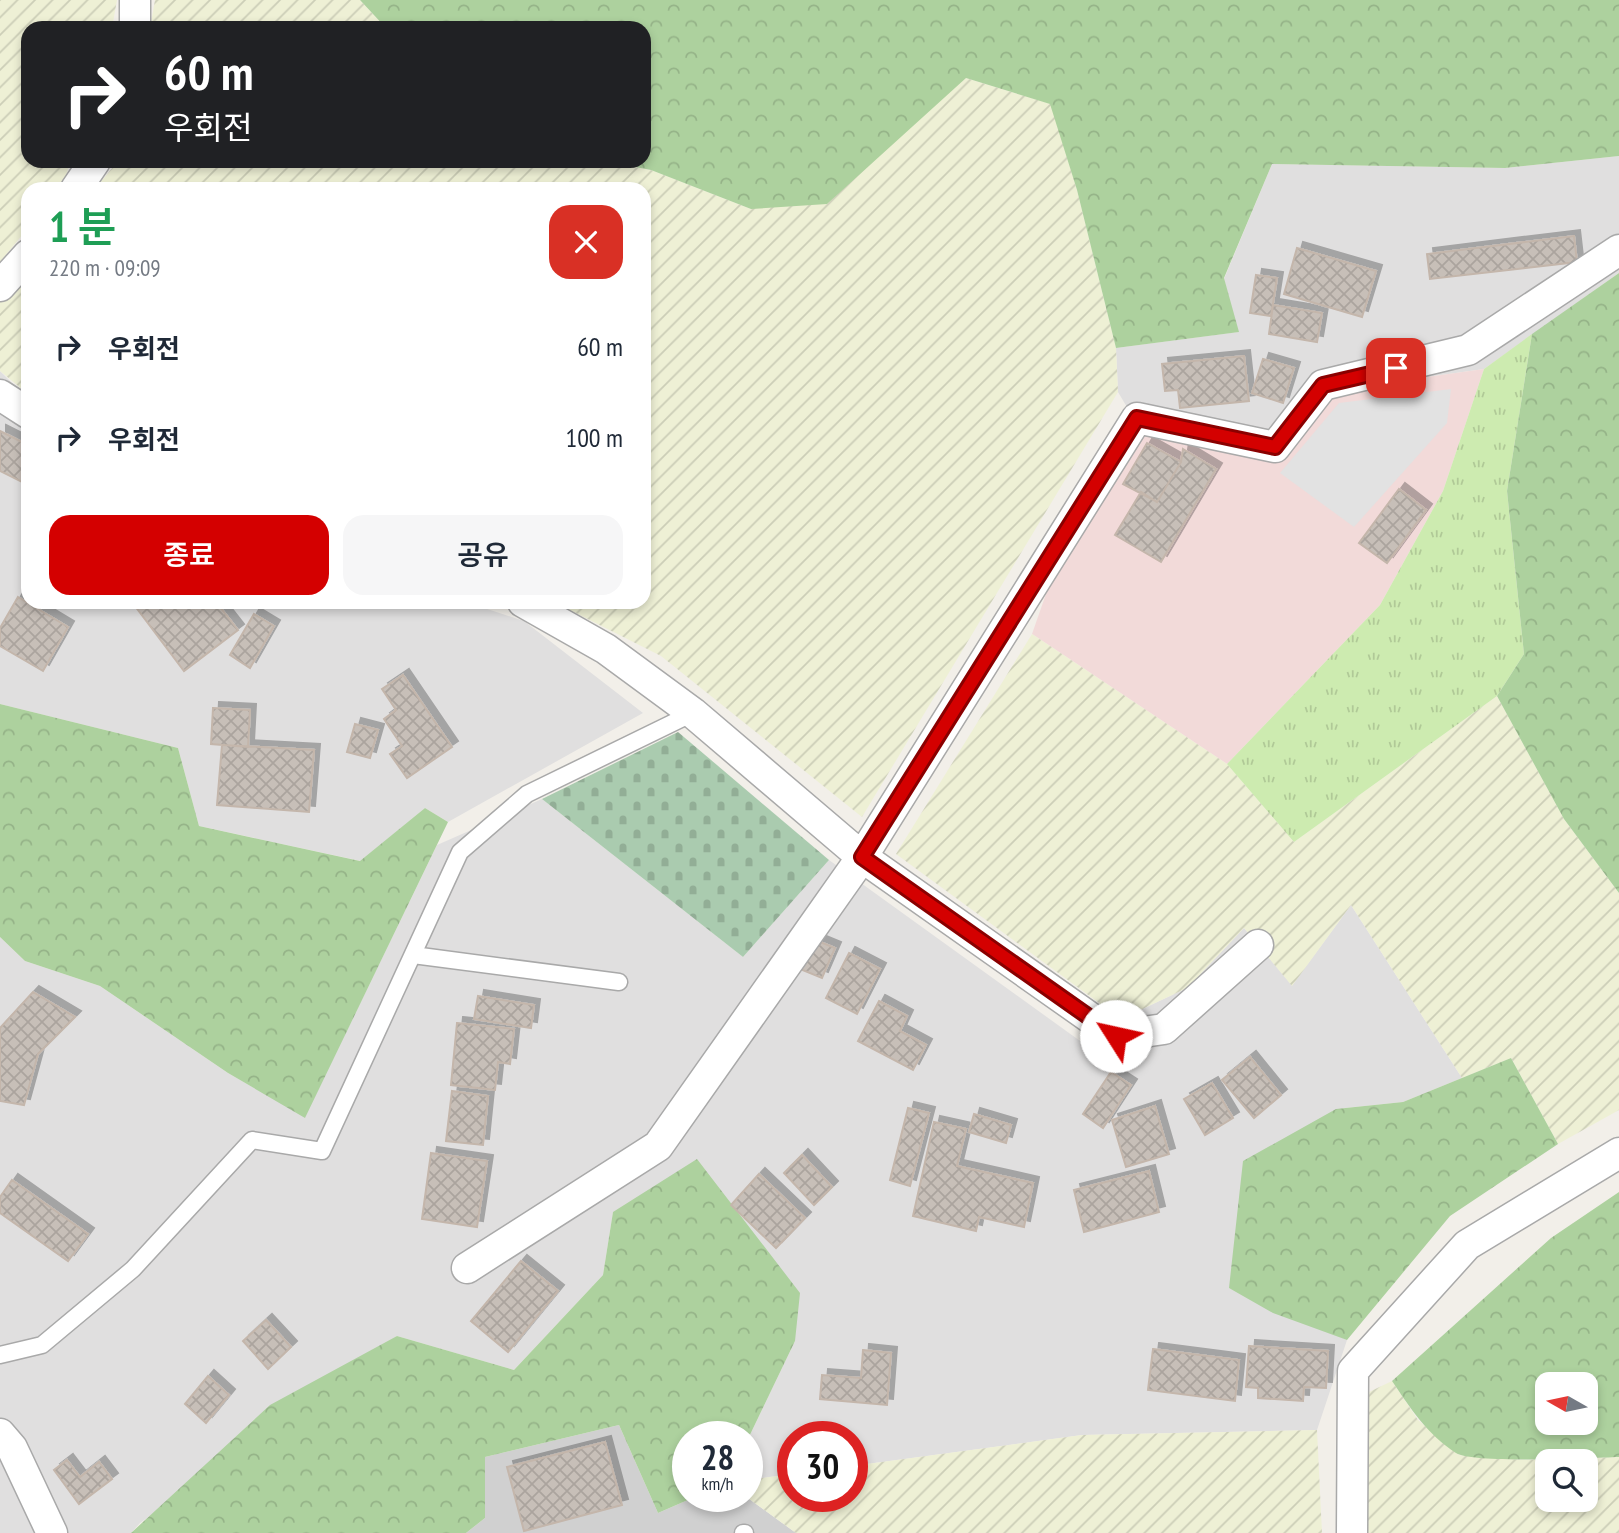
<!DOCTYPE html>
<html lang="ko">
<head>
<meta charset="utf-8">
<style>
	body { margin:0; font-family:"PT Sans Narrow","Noto Sans KR",sans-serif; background:#f6f6f7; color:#1f2937; height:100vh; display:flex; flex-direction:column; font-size:26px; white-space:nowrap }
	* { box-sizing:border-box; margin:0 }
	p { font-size:23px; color:#747a83 }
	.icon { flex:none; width:38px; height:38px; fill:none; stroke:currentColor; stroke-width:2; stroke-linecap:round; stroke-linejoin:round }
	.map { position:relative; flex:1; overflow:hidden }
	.drawer { position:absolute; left:21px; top:182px; width:630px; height:427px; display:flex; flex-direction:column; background:#fff; border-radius:21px; box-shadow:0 4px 10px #0003 }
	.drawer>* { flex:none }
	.hud { position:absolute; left:21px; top:21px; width:630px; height:147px; border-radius:21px; box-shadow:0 4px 10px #0003; background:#202124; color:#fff; overflow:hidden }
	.needle { width:46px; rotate:279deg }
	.fabs { position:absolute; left:1535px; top:1372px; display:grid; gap:14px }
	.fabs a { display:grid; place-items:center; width:63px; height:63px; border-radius:14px; background:#fff; box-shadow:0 4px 10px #0003; font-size:35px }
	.speed { position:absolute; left:672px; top:1421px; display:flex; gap:14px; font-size:35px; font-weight:700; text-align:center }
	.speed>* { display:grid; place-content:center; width:91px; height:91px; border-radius:50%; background:#fff; box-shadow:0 4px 10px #0003; line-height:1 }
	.speed small { font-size:18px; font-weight:400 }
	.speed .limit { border:10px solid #d22; background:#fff; color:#111 }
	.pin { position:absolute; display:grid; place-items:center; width:60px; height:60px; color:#fff; margin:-30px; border-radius:14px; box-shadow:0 4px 10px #0006 }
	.me { position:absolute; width:77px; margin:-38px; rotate:305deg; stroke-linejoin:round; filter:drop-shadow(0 0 5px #0008) }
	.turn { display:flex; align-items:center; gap:24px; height:147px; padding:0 28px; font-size:32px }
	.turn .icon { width:91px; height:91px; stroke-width:2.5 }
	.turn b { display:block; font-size:49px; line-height:60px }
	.round { display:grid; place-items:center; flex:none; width:74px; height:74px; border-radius:21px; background:#f6f6f7 }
	.headline { display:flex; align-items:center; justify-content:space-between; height:119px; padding:0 28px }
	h1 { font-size:42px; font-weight:600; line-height:52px; color:#1e9e55 }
	.action { display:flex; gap:14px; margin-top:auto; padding:14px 28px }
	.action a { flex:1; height:80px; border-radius:21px; background:#d40000; color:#fff; font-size:28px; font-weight:600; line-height:80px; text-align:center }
	.action a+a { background:#f6f6f7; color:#1f2937 }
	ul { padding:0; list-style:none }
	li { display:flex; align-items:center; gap:21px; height:91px; padding:0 28px }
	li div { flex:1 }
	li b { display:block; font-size:26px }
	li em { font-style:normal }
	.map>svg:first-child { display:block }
	.residential { fill:#e0dfdf }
	.commercial { fill:#f2dad9 }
	.religious { fill:#d0d0d0 }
	.farmland { fill:url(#farmland-furrows); fill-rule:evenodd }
	.grass { fill:url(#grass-tufts) }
	.forest { fill:url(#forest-crowns); fill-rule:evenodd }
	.cemetery { fill:url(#cemetery-stones) }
	.parking { fill:#e2e2e2 }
	.building { fill:url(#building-cross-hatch); stroke:#c4b6ab; stroke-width:2; filter:url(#shadow) }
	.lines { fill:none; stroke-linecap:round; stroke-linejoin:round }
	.lane-casing { stroke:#a9a9a9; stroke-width:19 }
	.street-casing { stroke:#a9a9a9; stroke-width:33 }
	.lane { stroke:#fff; stroke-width:16 }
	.street { stroke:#fff; stroke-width:30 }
	.route-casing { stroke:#8a0000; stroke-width:18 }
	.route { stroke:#d40000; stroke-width:12 }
</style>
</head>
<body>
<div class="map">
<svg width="1619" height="1533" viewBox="0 0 1619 1533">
	<defs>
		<pattern id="farmland-furrows" width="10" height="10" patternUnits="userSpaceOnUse" patternTransform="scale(1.75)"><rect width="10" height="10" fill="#eef0d5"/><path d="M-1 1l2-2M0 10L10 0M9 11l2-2" fill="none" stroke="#ccceb7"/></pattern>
		<pattern id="grass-tufts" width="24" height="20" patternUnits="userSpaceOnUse" patternTransform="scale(1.75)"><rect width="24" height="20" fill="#cdebb0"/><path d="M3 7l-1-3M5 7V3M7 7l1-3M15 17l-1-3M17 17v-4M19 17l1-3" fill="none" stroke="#b0c997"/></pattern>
		<pattern id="forest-crowns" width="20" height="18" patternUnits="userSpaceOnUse" patternTransform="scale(1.75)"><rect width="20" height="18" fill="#add19e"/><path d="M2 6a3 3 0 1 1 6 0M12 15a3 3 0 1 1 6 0" fill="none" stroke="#95b388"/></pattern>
		<pattern id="cemetery-stones" width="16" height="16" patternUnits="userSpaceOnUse" patternTransform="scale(1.75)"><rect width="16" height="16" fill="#aacbaf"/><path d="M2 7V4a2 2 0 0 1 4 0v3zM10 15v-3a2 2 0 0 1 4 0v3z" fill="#92ae96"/></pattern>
		<pattern id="building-cross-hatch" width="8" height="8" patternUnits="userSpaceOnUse" patternTransform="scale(1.75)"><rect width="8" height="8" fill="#c7bfb8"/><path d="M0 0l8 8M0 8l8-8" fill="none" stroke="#aba49e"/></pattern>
		<filter id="shadow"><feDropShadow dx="6" dy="-6" stdDeviation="0" flood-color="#0004"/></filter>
	</defs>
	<rect width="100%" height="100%" fill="#f2efe9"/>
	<path class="residential" d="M1619 156V273L1484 369 1334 390 1287 454 1140 429 1118 392 1116 348 1238 332 1224 279 1272 164 1505 168Z
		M0 371 28 399V602H466L524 621 643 713 448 822 425 808 361 861 199 826 178 748 0 704Z
		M542 799 743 957 829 860 1094 1051 1121 1019 1187 988 1244 928 1292 985 1351 905 1462 1078 1403 1102 1336 1109 1229 1288 1347 1340 1317 1430 1082 1435 852 1466V1437H793V1474L747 1480V1441L795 1341 613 1212 603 1275 514 1370 397 1336 140 1523 131 1533H0V937L25 961 100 986 228 1073 305 1117 437 845Z"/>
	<path class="commercial" d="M1484 369 1443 491 1380 605 1227 764 1032 634 1054 571 1140 429 1287 454 1334 390Z"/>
	<path class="religious" d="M619 1425 658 1513 697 1496H745L796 1533H466L485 1518V1457Z"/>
	<path class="farmland" d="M0 0H117L112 28H28V161H70L66 176 56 189H28V228L0 262Z
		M155 0H360L386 28H150Z
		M966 78 1051 104 1077 190 1116 348 1118 392 862 817 661 656 554 602H644V189H95L118 161H604L651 170 751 209Z
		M28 260V394L0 371V290Z
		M1032 634 1227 764 1294 842 1497 696 1564 819 1619 893V1110L1558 1144 1511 1058 1462 1078 1351 905 1292 986 1244 928 1187 988 1121 1019 896 854Z
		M1392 1381 1418 1420 1459 1455 1521 1460 1619 1457V1533H1366L1369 1392ZM1547 1461H1586V1500H1547Z
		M1317 1430 1322 1533H796L745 1496 747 1480 793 1474V1496H852V1466L1082 1435Z"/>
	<path class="grass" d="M1532 334 1507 491 1524 654 1497 696 1294 842 1227 764 1380 605 1443 491 1484 369Z"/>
	<path class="forest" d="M360 0H1619V156L1505 168 1272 164 1224 278 1239 332 1116 348 1077 190 1050 104 966 78 827 204 751 209 651 170 604 161H644V28H386Z
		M1619 273V893L1564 819 1497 696 1524 654 1507 491 1532 334Z
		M0 704 178 748 199 826 360 861 425 808 448 822 305 1118 228 1073 100 986 25 961 0 937Z
		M1511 1058 1558 1144 1450 1216 1347 1340 1273 1313 1229 1288 1243 1161 1336 1109 1403 1102Z
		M697 1159 800 1293 795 1341 747 1441V1437H688V1496H697L658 1513 619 1425 485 1457V1518L466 1533H131L270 1405 397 1336 514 1370 603 1275 613 1212Z
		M1619 1192V1457C1592 1458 1474 1464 1456 1453 1428 1435 1410 1408 1392 1381L1551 1238ZM1586 1384V1423H1547V1384Z"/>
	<path class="cemetery" d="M678 732 829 860 743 957 542 799Z"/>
	<path class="parking" d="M1451 389 1447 423 1354 527 1280 473 1339 403Z"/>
	<path class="building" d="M1574 236 1577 262 1430 279 1427 254Z
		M1297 248 1376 271 1362 317 1284 294Z
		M1256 275 1277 278 1271 316 1250 313Z
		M1273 305 1322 313 1317 342 1269 334Z
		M1244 356 1249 401 1180 408 1178 390 1165 391 1162 364Z
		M1263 359 1294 368 1283 403 1252 393Z
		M0 431 28 445V485L0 471Z
		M1147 443 1181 462 1157 502 1123 484Z
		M1183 449 1216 469 1161 562 1115 535 1141 492 1157 502 1181 462Z
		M1399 489 1426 510 1387 563 1359 543Z
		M18 597 68 627 43 671 0 646V628Z
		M132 602H216L238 630 184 671Z
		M254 614 274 626 250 668 230 655Z
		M403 675 452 747 407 778 390 754 402 746 384 719 396 710 382 689Z
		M213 708 250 710 248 747 211 744Z
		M355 724 378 730 370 758 347 752Z
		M222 745 314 750 309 812 217 805Z
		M813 939 835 948 822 978 800 969Z
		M849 953 880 969 857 1014 826 998Z
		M33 992 75 1017 38 1054 24 1105 0 1101V1028Z
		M478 996 534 1005 531 1028 474 1019Z
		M879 1001 907 1016 900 1031 926 1045 913 1070 858 1041Z
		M457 1023 514 1029 510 1064 498 1062 495 1090 451 1085Z
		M1250 1057 1281 1095 1254 1118 1222 1080Z
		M1111 1072 1131 1085 1103 1128 1083 1114Z
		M1212 1083 1233 1118 1205 1135 1184 1099Z
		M452 1091 488 1096 483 1145 446 1141Z
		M1155 1106 1169 1154 1126 1167 1112 1120Z
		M908 1108 929 1113 910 1186 890 1180Z
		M974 1114 1011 1125 1006 1143 969 1132Z
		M934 1122 966 1129 957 1166 1033 1183 1024 1227 979 1217 976 1231 913 1216Z
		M431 1153 487 1161 477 1227 422 1219Z
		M802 1155 832 1187 814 1205 784 1173Z
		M1149 1171 1159 1212 1084 1232 1074 1190Z
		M759 1174 805 1218 776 1248 731 1205Z
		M12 1180 88 1234 68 1261 0 1213V1197Z
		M521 1261 558 1291 508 1352 471 1321Z
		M266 1320 291 1347 268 1369 243 1341Z
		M1249 1346 1328 1351 1326 1388 1304 1387 1303 1401 1258 1398V1388L1246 1387Z
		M1153 1349 1239 1360 1235 1401 1148 1390Z
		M863 1350 891 1353 887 1405 820 1399 822 1375 861 1378Z
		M208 1376 229 1395 206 1423 185 1404Z
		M605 1442 622 1505 524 1531 507 1467Z
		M67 1460 80 1477 99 1462 112 1479 79 1504 54 1470Z"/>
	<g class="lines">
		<g class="lane-casing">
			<path id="lane" d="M413 955 619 982
				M0 1355 42 1345 133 1269 252 1140 322 1151 460 852 527 794 693 713
				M743 1533H745"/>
		</g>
		<g class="street-casing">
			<path id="street" d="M135 0V28
				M76 189 95 161
				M0 286 28 255
				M0 395 28 413
				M523 602 606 649 693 713 862 857 1116 1036 1164 1029 1258 945
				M467 1268 658 1146 862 857 1137 418 1275 447 1323 385 1468 350 1619 250
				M0 1434 12 1448 52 1533
				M1352 1533 1353 1371 1467 1245 1619 1153"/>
		</g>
		<use href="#lane" class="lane"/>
		<use href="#street" class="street"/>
	</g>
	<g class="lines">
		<g class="route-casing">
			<path id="route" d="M1116 1036 862 857 1137 418 1275 447 1323 385 1396 368"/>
		</g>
		<use href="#route" class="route"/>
	</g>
</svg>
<div class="fabs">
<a><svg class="needle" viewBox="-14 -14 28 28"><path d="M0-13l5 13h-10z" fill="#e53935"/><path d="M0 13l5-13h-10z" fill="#747a83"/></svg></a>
<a><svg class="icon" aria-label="search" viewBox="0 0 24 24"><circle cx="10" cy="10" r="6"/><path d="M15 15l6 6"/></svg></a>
</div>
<div class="speed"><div>28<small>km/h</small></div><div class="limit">30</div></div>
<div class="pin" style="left:1396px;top:368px;background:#d93025"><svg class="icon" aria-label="arrive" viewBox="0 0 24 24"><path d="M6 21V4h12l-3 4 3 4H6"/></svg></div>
<svg class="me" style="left:1116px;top:1036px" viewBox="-20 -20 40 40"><circle r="19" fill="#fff"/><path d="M0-13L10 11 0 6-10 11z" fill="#d40000"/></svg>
<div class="hud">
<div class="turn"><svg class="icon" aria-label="right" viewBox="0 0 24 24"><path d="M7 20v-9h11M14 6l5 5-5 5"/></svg><div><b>60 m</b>우회전</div></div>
</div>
<section class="drawer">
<div class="headline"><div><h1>1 분</h1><p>220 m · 09:09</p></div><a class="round" style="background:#d93025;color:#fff"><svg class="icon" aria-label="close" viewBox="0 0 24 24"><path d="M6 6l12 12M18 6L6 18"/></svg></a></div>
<ul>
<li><svg class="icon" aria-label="right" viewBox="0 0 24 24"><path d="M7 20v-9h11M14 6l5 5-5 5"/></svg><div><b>우회전</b></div><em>60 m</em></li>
<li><svg class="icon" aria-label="right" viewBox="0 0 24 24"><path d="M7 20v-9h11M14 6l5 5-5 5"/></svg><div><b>우회전</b></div><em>100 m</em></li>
</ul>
<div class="action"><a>종료</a><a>공유</a></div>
</section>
</div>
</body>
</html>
